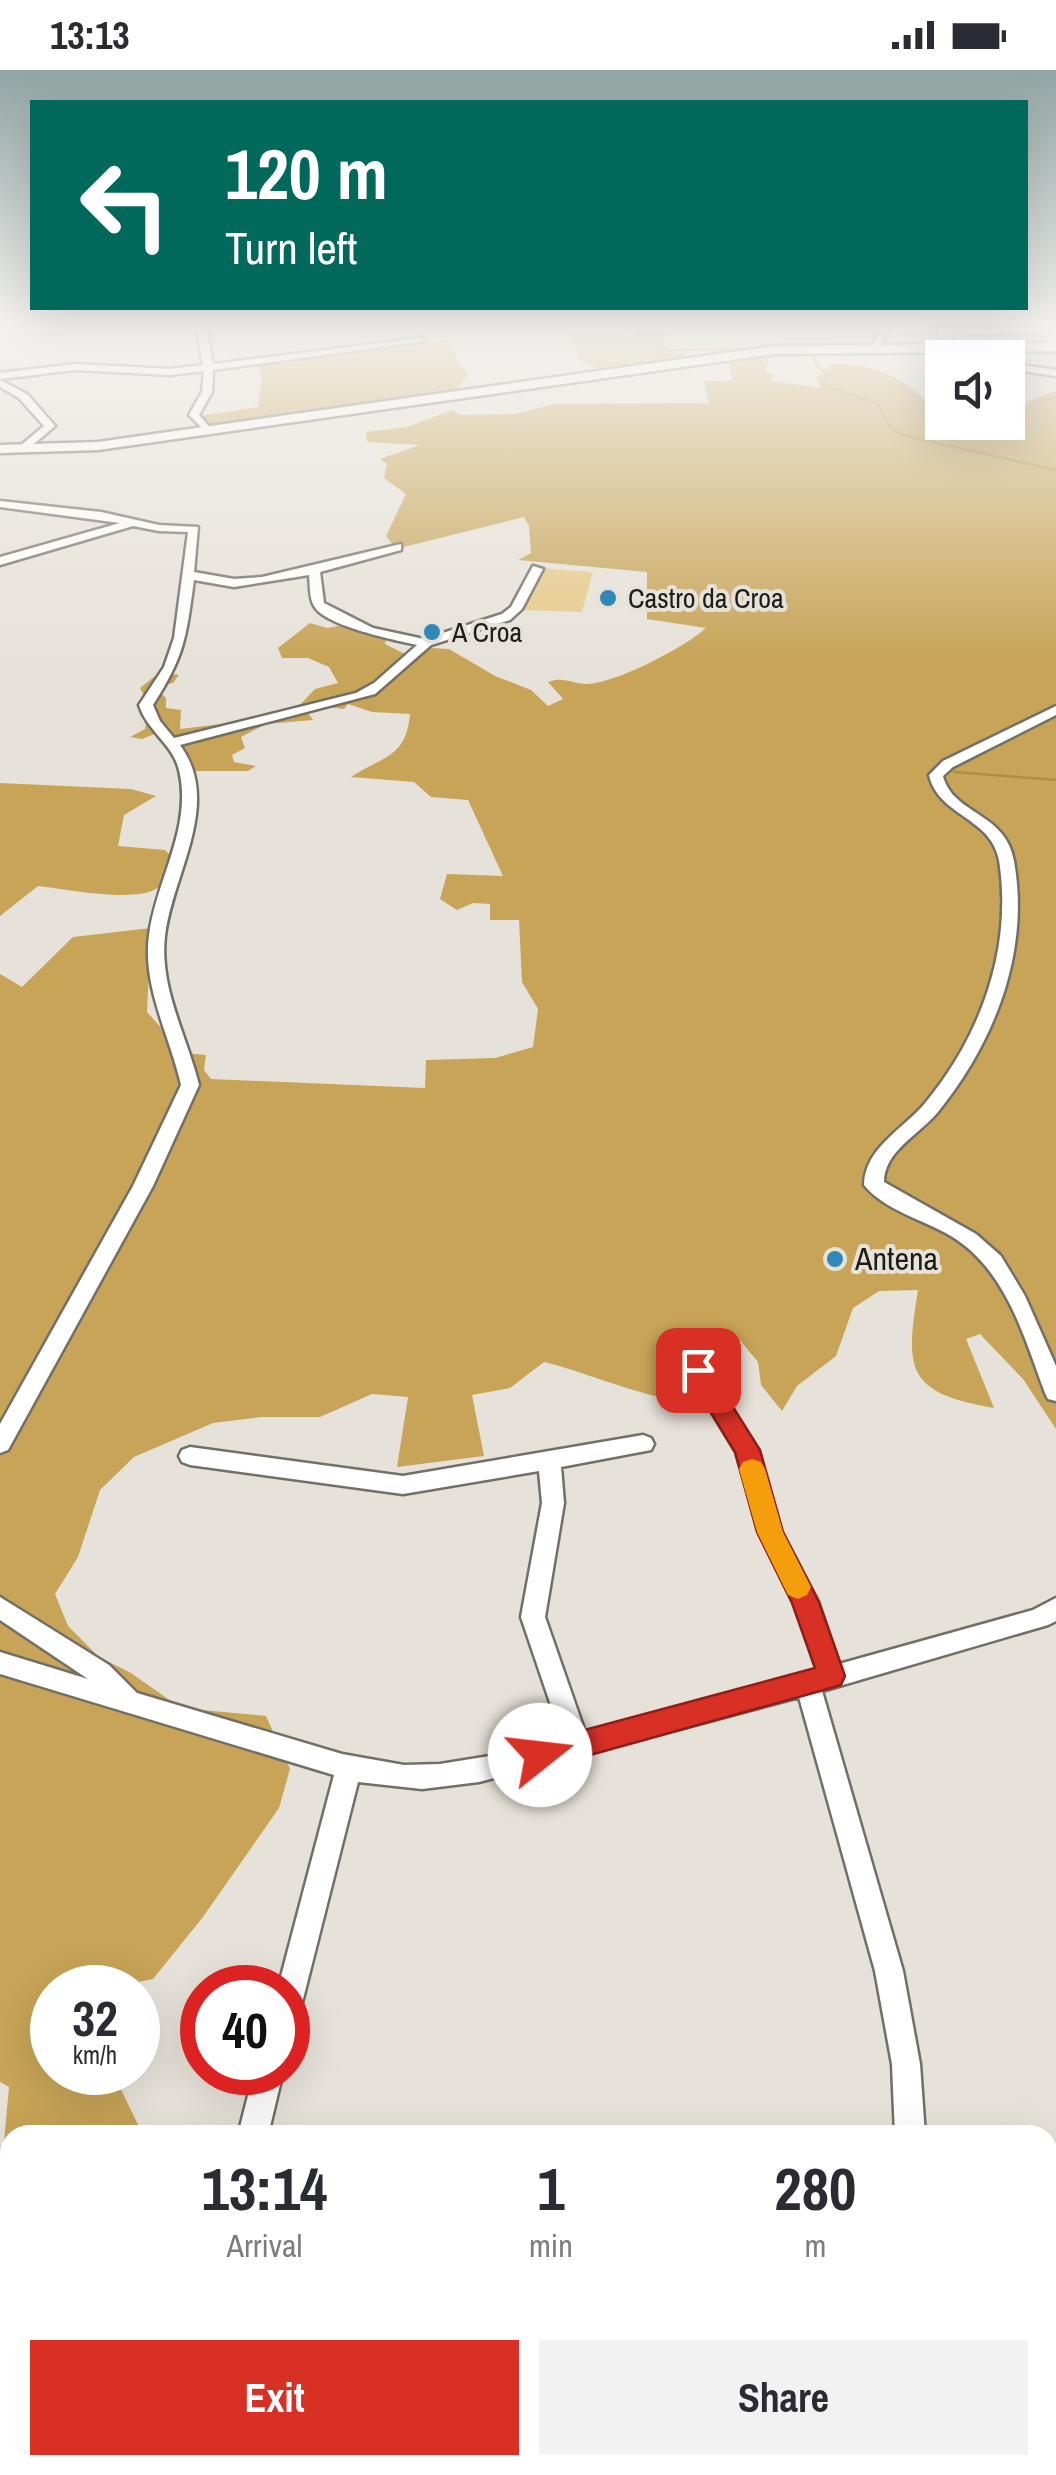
<!DOCTYPE html>
<html lang="en">
<head>
<meta charset="utf-8">
<style>
	body { margin:0; font-family:"Archivo Narrow",sans-serif; background:#f2f2f3; color:#2b2b33; height:100vh; display:flex; flex-direction:column; font-size:38px; white-space:nowrap }
	* { box-sizing:border-box; margin:0 }
	p { font-size:32px; color:#7c7c81 }
	.icon { flex:none; width:55px; height:55px; fill:none; stroke:currentColor; stroke-width:2; stroke-linecap:round; stroke-linejoin:round }
	.map { position:relative; flex:1; overflow:hidden }
	.sheet { position:absolute; left:0px; top:2055px; width:1058px; height:350px; display:flex; flex-direction:column; background:#fff; border-radius:30px 30px 0 0; box-shadow:0 10px 40px #0002 }
	.sheet>* { flex:none }
	.top-card { position:absolute; left:30px; top:30px; width:998px; height:210px; border-radius:0px; box-shadow:0 10px 40px #0002; background:#00695c; color:#fff; overflow:hidden }
	.controls { position:absolute; left:925px; top:270px; display:grid; gap:20px }
	.controls a { display:grid; place-items:center; width:100px; height:100px; border-radius:0px; background:#fff; box-shadow:0 10px 40px #0002; font-size:50px }
	.speed { position:absolute; left:30px; top:1895px; display:flex; gap:20px; font-size:50px; font-weight:700; text-align:center }
	.speed>* { display:grid; place-content:center; width:130px; height:130px; border-radius:50%; background:#fff; box-shadow:0 10px 40px #0002; line-height:1 }
	.speed small { font-size:25px; font-weight:400 }
	.speed .limit { border:15px solid #d22; background:#fff; color:#111 }
	.pin { position:absolute; display:grid; place-items:center; width:85px; height:85px; color:#fff; margin:-42px; border-radius:20px; box-shadow:0 5px 15px #0006 }
	.me { position:absolute; width:110px; margin:-55px; rotate:74deg; stroke-linejoin:round; filter:drop-shadow(0 0 8px #0008) }
	.turn { display:flex; align-items:center; gap:35px; height:210px; padding:0 30px; font-size:45px }
	.turn .icon { width:130px; height:130px; stroke-width:2.5 }
	.turn b { display:block; font-size:70px; line-height:85px }
	.eta { display:flex; justify-content:space-evenly; align-items:center; height:170px; text-align:center }
	.eta b { font-size:60px; font-weight:700; line-height:70px }
	.button { display:flex; gap:20px; margin-top:auto; padding:20px 30px }
	.button a { flex:1; height:115px; border-radius:0px; background:#d93025; color:#fff; font-size:40px; font-weight:700; line-height:115px; text-align:center }
	.button a+a { background:#f2f2f3; color:#2b2b33 }
	.status { display:flex; justify-content:space-between; align-items:center; height:70px; padding:0 50px; background:#fff; direction:ltr }
	.status svg { height:28px; fill:currentColor }
	.map>svg:first-child { display:block }
	.green { fill:#e7c988 }
	.forest { fill:#c7a457 }
	.lines { fill:none; stroke-linecap:round; stroke-linejoin:round }
	.stream { stroke:#b08e3f; stroke-width:2.5 }
	.minor-casing { stroke:#736f66; stroke-width:5 }
	.major-casing { stroke:#736f66; stroke-width:5 }
	.minor { fill:#fff; fill-rule:evenodd }
	.major { fill:#fff; fill-rule:evenodd }
	.route { fill:#d93025; stroke:#8d1f18; stroke-width:2.5 }
	.slow { fill:#f59e0b }
	.poi-dot { fill:#3088b6; stroke:#e7e2d9; stroke-width:4 }
	.labels { text-anchor:middle; stroke-width:8; stroke-linejoin:round; paint-order:stroke }
	.far-poi-label { font-size:28px; fill:#1e1c19; stroke:#e7e2d9; text-anchor:start }
	.poi-label { font-size:32px; fill:#1e1c19; stroke:#e7e2d9; text-anchor:start }
</style>
</head>
<body>
<div class="status"><b>13:13</b><svg viewBox="0 0 49 12"><path d="M0 12V9h3v3zM5 12V6h3v6zM10 12V3h3v9zM15 12V0h3v12zM26 1h20v11H26zM47 4h2v5h-2z"/></svg></div>
<div class="map">
<svg width="1056" height="2405" viewBox="0 0 1056 2405">
	<rect width="100%" height="100%" fill="#e7e2d9"/>
	<path class="green" d="M540 498 593 502 582 542 518 540Z"/>
	<path class="forest" d="M636 255H656L667 262 661 278 687 284 679 289 603 300 579 290 571 265 635 266Z
		M419 268 422 275 447 269 468 305 454 322 211 356 199 346 258 337 262 307 255 293Z
		M770 284 765 302 774 305 771 311 822 318 816 308 832 294C872 293 899 305 927 331L926 339 942 340V352H1008V348H1022L1026 332 1056 321V1359L1023 1309 980 1264 966 1269 994 1338C906 1323 905 1300 918 1220L879 1221 853 1238 836 1286 797 1316 782 1341 761 1315 758 1292 734 1263 711 1267 698 1287 703 1317C696 1321 689 1327 682 1329 665 1335 570 1297 544 1292L510 1318 472 1325 484 1386 397 1397 408 1327 372 1324 320 1347H261L213 1353 134 1387 100 1420 78 1487 55 1524 68 1556 99 1587 131 1603 181 1638 266 1646 290 1699 279 1738 203 1847 153 1909 115 1917 52 1918V2002L113 2003 143 2065H10V2152L0 2115 9 2017 0 2012V904L22 917 73 867 151 858 147 942 184 983 206 985 204 1000 211 1009 425 1018 426 990 495 988 533 977 538 939 522 912 519 850H490V834L473 833 457 840 440 829 447 804 503 806 468 730 431 727 414 712 351 707C382 686 406 689 410 644L372 642 348 634 344 639 329 637 308 643 313 650 266 654 241 667 245 678 232 685 234 692 256 696 248 701H186L157 663 142 669 130 667 145 659 146 652 140 643 145 627 140 618 160 602 179 605 173 613 164 615 161 623 166 628V638L181 640 180 659 246 651 296 639 315 619 338 613 329 597 308 588H282L278 578 310 553 327 558 350 554 387 566 385 574 409 586 432 578 449 579 495 606 531 620 548 636 563 629 548 612C564 606 572 614 587 614 617 613 685 577 706 558L647 549V502L518 490 531 483 529 456 524 447 396 479 386 466 406 424 384 408 387 394 380 389 420 375 367 372 366 362 407 357 452 340 460 345 516 344 554 334 709 333 704 311 732 310 728 288Z
		M0 713 131 719 156 726 124 745 118 776 165 780 174 789C170 799 167 811 159 817 138 834 66 819 38 816L0 846Z
		M10 2245V2395H168L172 2405H0V2256Z"/>
	<g class="lines">
		<path class="stream" d="M626 255 659 267 660 276 671 280 755 279
			M790 276 808 274
			M811 282 818 297 829 305 821 314 878 334 889 356 902 365 1056 400
			M954 702 1056 710"/>
		<g class="minor-casing">
			<path id="minor" d="M207 255H219L207 262 213 294 421 268 426 271 213 300 212 322 199 345 213 361 208 364 189 345 202 322 204 301 170 305 75 300 0 309V303L75 294 170 299 203 295 197 261Z
				M883 255H893L876 279H870Z
				M1044 258 1056 271V280L1041 264H947L965 288H955L936 261 941 258Z
				M1008 293 1056 300V306L1008 299Z
				M0 310 27 324 55 356 29 378 20 376 44 356 19 328 0 317Z
				M0 431 101 442 159 455 198 457 194 502 234 509 262 507 401 474V480L320 502 324 533 373 558 424 569 502 544 511 537 533 496 543 499 522 539 510 550 431 575 375 624 180 675C223 733 172 805 165 866 159 918 187 966 199 1015L153 1116 8 1380 0 1383V1354L133 1116 181 1015C170 966 142 917 149 865 156 810 193 757 179 700 173 674 147 661 139 635L164 597 174 568 188 462 159 461 133 456 0 495V487L120 453 0 437ZM309 505C310 514 309 528 314 536 325 556 395 570 417 575L374 613 356 623 174 668 160 651 153 635C185 585 186 568 194 510L234 517Z
				M1056 636V645L953 697 943 706C953 745 1006 742 1014 791 1030 882 995 971 938 1042 920 1064 884 1081 884 1112L976 1164 1001 1186 1025 1226 1056 1296V1331L1048 1329 1045 1323C1024 1267 1006 1199 951 1166 924 1150 884 1140 864 1115 865 1077 904 1059 926 1032 981 965 1013 878 999 790 991 747 938 746 929 705L943 691Z
				M697 1292 704 1294 758 1380 781 1461 818 1532 839 1594 1033 1540 1056 1528V1551L1048 1555 822 1621 903 1901 920 1994 925 2065H895L892 1994 875 1901 799 1627 479 1712 422 1719 358 1712 302 1933 298 1943 288 1947V1918H278L334 1705 0 1604V1582L88 1609 0 1550V1527L109 1595 137 1623 342 1684 404 1695 440 1694 502 1684 562 1668 521 1547 542 1433 539 1401 403 1424 190 1395 182 1392 179 1386 182 1380 190 1377 403 1406 643 1365 651 1368 654 1374 651 1380 561 1397 564 1433 545 1547 585 1662 817 1600 794 1533 759 1462 736 1382 686 1300 690 1294Z
				M254 2002H283L268 2065H238Z
				M928 2395H962L964 2405H930Z"/>
		</g>
		<g class="major-casing">
			<path id="major" d="M1056 273V281L774 284 98 380 0 383V375L98 372 774 276Z"/>
		</g>
		<use href="#minor" class="minor"/>
		<use href="#major" class="major"/>
	</g>
	<linearGradient id="sky" x2="0" y2="1"><stop stop-color="#91a5a4"/><stop offset="0.43" stop-color="#f4f2ee"/><stop offset="1" stop-color="#f4f2ee" stop-opacity="0"/></linearGradient>
	<rect width="1056" height="592" fill="url(#sky)"/>
	<path class="route" d="M698 1291 706 1294 760 1380 783 1462 819 1532 845 1606 841 1615 831 1618 540 1699 529 1695 525 1685 529 1676 540 1672 815 1598 792 1533 757 1462 735 1382 685 1300 689 1294Z"/>
	<path class="slow" d="M752 1389 761 1392 765 1399 783 1462 811 1517 807 1525 798 1529 788 1525 757 1462 739 1399 743 1392Z"/>
	<g class="poi-dot">
		<circle cx="608" cy="528" r="10"/>
		<circle cx="432" cy="562" r="10"/>
		<circle cx="835" cy="1189" r="10"/>
	</g>
	<g class="labels">
		<g class="far-poi-label">
			<text x="628" y="538">Castro da Croa</text>
			<text x="452" y="572">A Croa</text>
		</g>
		<g class="poi-label">
			<text x="855" y="1200">Antena</text>
		</g>
	</g>
</svg>
<div class="controls">
<a><svg class="icon" aria-label="sound" viewBox="0 0 24 24"><path d="M4 9h4l5-4v14l-5-4H4zM17 9q2 3 0 6"/></svg></a>
</div>
<div class="speed"><div>32<small>km/h</small></div><div class="limit">40</div></div>
<div class="pin" style="left:698px;top:1300px;background:#d93025"><svg class="icon" aria-label="arrive" viewBox="0 0 24 24"><path d="M6 21V4h12l-3 4 3 4H6"/></svg></div>
<svg class="me" style="left:540px;top:1685px" viewBox="-20 -20 40 40"><circle r="19" fill="#fff"/><path d="M0-13L10 11 0 6-10 11z" fill="#d93025"/></svg>
<div class="top-card">
<div class="turn"><svg class="icon" aria-label="left" viewBox="0 0 24 24"><path d="M17 20v-9H6M10 6l-5 5 5 5"/></svg><div><b>120 m</b>Turn left</div></div>
</div>
<section class="sheet">
<div class="eta">
<div><b>13:14</b><p>Arrival</p></div>
<div><b>1</b><p>min</p></div>
<div><b>280</b><p>m</p></div>
</div>
<div class="button"><a>Exit</a><a>Share</a></div>
</section>
</div>
</body>
</html>
